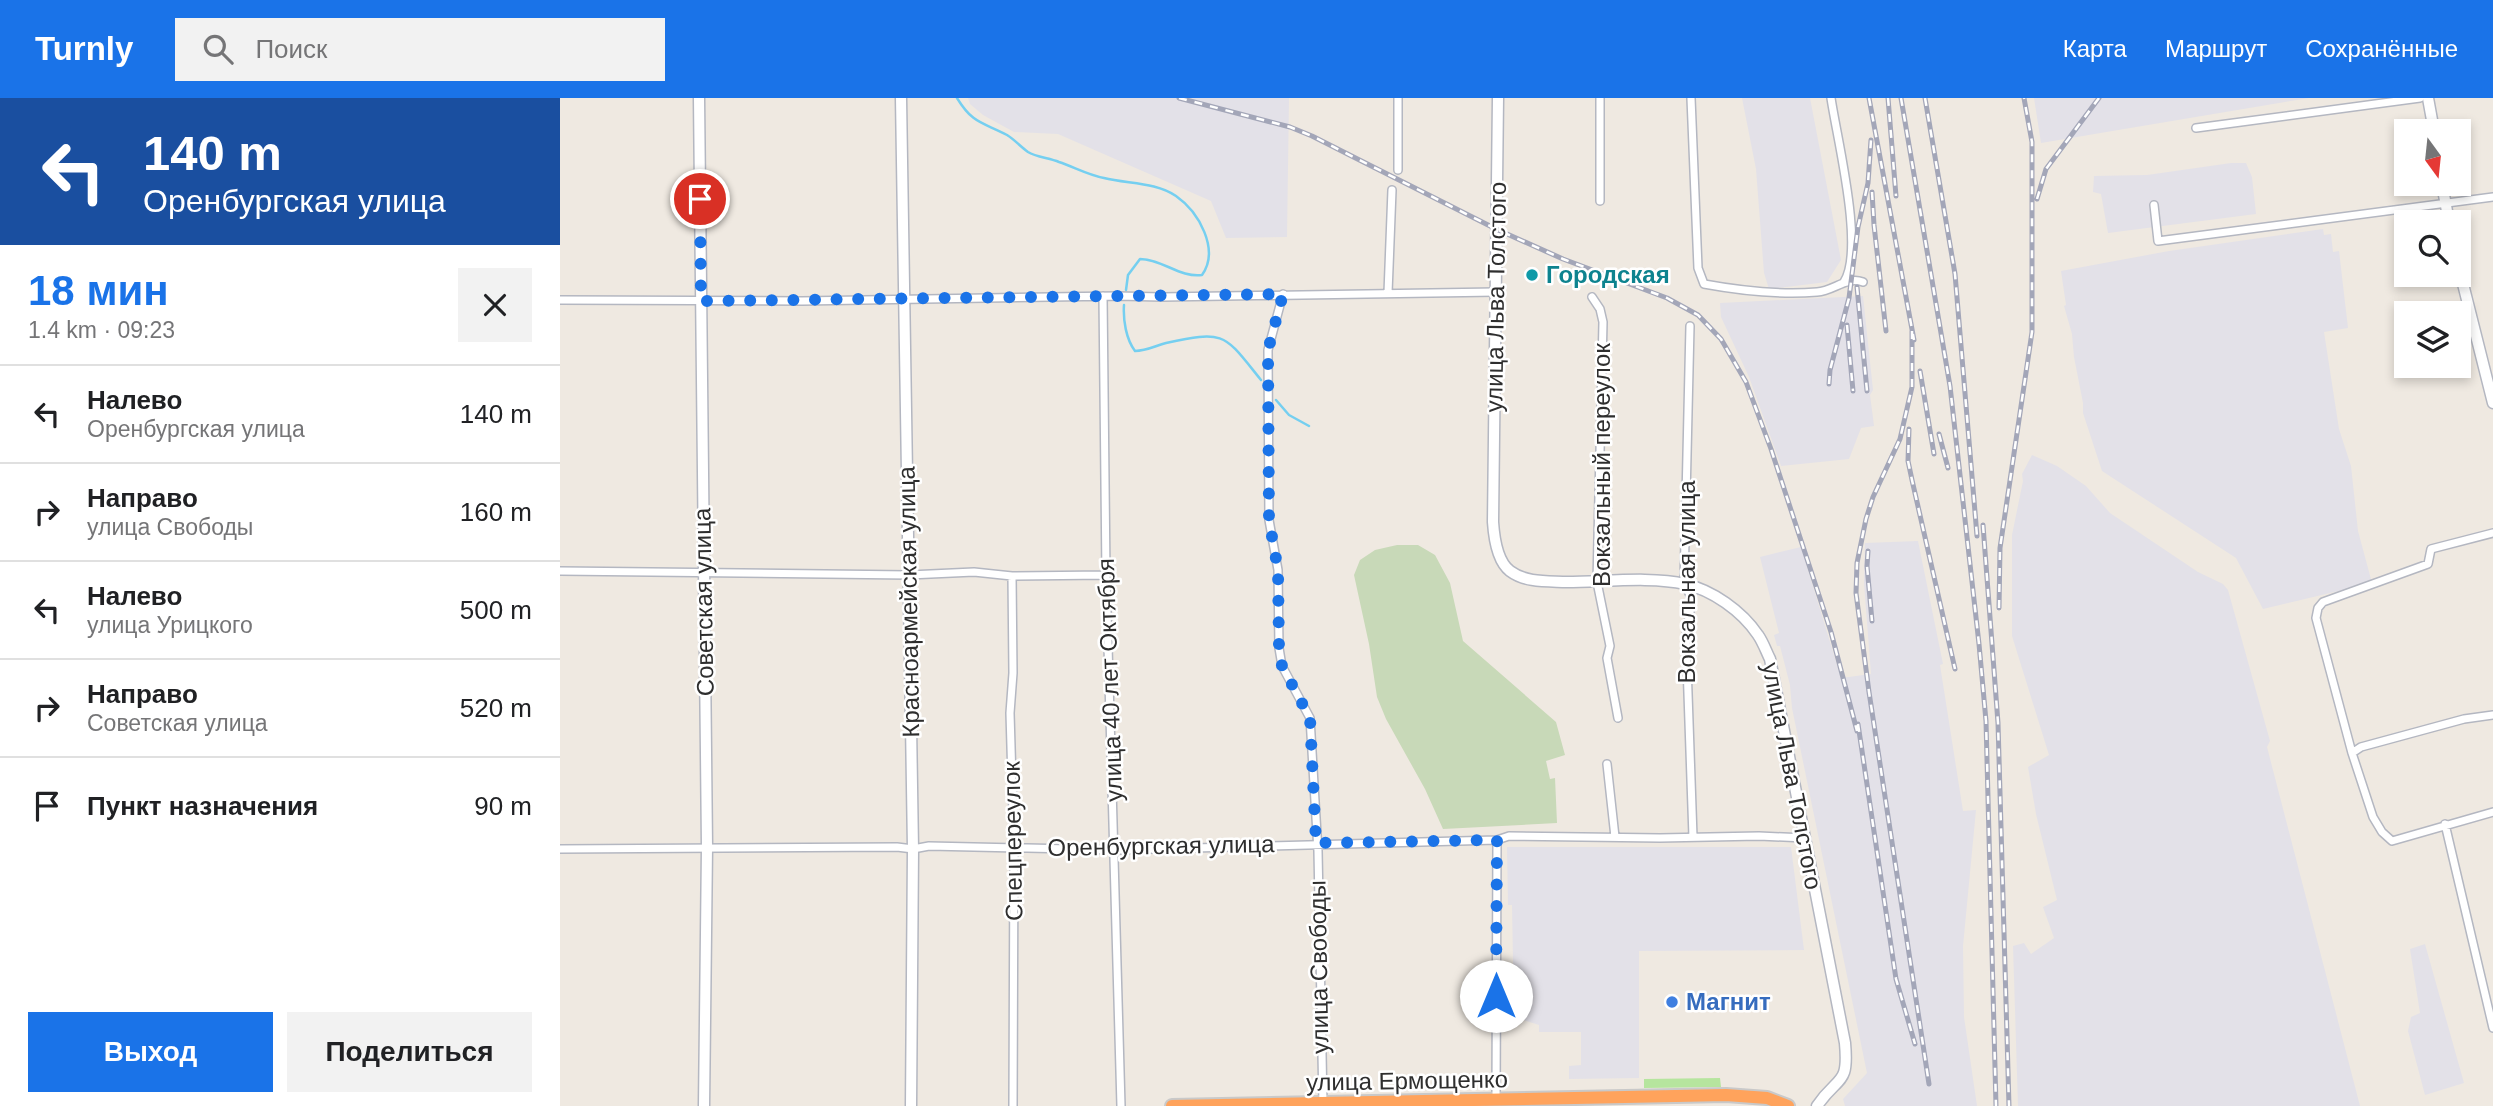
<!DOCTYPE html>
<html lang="ru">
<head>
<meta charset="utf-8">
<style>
	body { margin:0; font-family:Arial,sans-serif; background:#f2f2f2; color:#202124; height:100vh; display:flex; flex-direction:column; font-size:26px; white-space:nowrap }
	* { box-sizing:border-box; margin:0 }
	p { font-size:23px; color:#757577 }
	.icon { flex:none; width:38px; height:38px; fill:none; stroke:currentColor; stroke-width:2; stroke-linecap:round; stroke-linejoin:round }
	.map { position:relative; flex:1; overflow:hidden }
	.drawer { display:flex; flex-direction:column; background:#fff; width:560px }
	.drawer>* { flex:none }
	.top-card { background:#1a4fa0; color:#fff; overflow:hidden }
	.needle { width:46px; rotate:165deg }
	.tools { position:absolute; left:1834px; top:21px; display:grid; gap:14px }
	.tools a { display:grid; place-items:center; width:77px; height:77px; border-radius:0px; background:#fff; box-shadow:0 4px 10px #0003; font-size:35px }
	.pin { position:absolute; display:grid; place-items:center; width:60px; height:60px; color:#fff; margin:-30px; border:4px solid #fff; border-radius:50%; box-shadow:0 2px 7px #0007 }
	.me { position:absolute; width:77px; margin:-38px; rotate:0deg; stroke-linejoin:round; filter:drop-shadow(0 0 5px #0008) }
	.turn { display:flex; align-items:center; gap:24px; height:147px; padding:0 28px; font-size:32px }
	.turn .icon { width:91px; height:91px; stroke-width:2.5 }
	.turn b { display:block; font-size:49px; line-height:60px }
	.round { display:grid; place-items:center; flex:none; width:74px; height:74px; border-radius:0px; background:#f2f2f2 }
	.overview { display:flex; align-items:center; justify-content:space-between; height:119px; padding:0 28px }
	h1 { font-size:42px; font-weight:700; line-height:52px; color:#1a73e8 }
	.action { display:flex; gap:14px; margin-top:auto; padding:14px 28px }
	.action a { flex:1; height:80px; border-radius:0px; background:#1a73e8; color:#fff; font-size:28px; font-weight:700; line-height:80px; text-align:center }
	.action a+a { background:#f2f2f2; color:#202124 }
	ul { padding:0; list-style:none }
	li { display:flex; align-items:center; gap:21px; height:98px; padding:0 28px; border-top:2px solid #e0e0e0 }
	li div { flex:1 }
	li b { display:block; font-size:26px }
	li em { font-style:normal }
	header { display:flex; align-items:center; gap:42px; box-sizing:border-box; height:98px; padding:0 35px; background:#1a73e8; color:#fff }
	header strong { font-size:33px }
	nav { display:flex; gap:38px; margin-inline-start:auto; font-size:24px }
	.search { width:490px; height:63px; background:#f2f2f2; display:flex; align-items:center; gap:18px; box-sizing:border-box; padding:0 24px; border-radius:0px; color:#757577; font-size:26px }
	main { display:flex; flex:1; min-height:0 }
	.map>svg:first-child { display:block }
	.industrial { fill:#e3e1e8 }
	.green { fill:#b6e59e }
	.cemetery { fill:#c8d9b8 }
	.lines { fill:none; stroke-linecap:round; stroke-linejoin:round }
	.stream { stroke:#75cff0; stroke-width:2.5 }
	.street-casing { stroke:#b4b7c1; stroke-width:10 }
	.secondary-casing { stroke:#b4b7c1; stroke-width:13 }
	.highway-casing { stroke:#c9c9c9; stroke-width:16 }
	.street { stroke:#fff; stroke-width:7 }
	.secondary { stroke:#fff; stroke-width:10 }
	.highway { stroke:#ffa35c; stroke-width:12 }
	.rail-casing { stroke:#a3a6b8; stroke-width:5 }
	.rail { stroke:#fff; stroke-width:2.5; stroke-dasharray:8; stroke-linecap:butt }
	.route { stroke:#1a73e8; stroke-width:12; stroke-dasharray:0 21.6 }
	.culture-dot { fill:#0f9aa8; stroke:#fff; stroke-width:2.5 }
	.shop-dot { fill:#3f7fe0; stroke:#fff; stroke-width:2.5 }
	.labels { text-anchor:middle; stroke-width:5; stroke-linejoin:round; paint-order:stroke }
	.culture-label { font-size:24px; font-weight:bold; fill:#0d838f; stroke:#fff; text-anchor:start }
	.street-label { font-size:24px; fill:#2e2e2e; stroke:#fff }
	.shop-label { font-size:24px; font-weight:bold; fill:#366cbe; stroke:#fff; text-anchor:start }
</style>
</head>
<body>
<header>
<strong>Turnly</strong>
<div class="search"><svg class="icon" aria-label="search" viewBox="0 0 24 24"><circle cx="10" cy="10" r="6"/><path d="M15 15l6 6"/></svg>Поиск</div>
<nav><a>Карта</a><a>Маршрут</a><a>Сохранённые</a></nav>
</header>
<main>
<section class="drawer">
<div class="top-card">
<div class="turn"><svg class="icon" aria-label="left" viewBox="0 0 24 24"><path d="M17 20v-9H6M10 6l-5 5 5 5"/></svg><div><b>140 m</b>Оренбургская улица</div></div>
</div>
<div class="overview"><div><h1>18 мин</h1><p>1.4 km · 09:23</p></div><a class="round"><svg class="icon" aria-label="close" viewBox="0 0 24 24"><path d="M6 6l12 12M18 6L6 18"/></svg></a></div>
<ul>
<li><svg class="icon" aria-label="left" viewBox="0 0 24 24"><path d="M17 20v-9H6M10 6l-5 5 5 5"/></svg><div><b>Налево</b><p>Оренбургская улица</p></div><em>140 m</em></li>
<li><svg class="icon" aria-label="right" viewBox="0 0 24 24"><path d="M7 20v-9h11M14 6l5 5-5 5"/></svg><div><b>Направо</b><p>улица Свободы</p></div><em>160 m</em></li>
<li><svg class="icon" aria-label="left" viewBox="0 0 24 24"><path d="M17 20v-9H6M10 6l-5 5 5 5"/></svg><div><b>Налево</b><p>улица Урицкого</p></div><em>500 m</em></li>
<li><svg class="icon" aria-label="right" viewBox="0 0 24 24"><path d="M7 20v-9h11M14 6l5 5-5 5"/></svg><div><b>Направо</b><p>Советская улица</p></div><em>520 m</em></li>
<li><svg class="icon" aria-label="arrive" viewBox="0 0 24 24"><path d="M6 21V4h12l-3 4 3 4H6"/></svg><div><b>Пункт назначения</b></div><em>90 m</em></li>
</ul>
<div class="action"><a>Выход</a><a>Поделиться</a></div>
</section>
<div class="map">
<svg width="1933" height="1008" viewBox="0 0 1933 1008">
	<rect width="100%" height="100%" fill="#efe9e1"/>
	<path class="industrial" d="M408 0H729L727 139 666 140 651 103 498 36 454 34 423 17 410 6Z
		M1182 0H1250L1281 162 1267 184 1209 191 1204 175 1196 71Z
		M1474 0H1749L1481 45Z
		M1671 65H1686L1692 79 1696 116 1548 135 1541 96 1533 94 1534 78 1587 77Z
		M1763 131 1764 137 1771 136 1773 154 1779 153 1788 230 1764 234 1779 331 1791 368 1798 433 1812 485 1703 511 1676 460 1542 373 1523 315V305L1514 259 1512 236 1504 208 1506 207 1501 173 1609 153Z
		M1303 198 1313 292 1310 297 1314 328 1301 330 1289 361 1221 368 1189 279 1161 219 1160 205Z
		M1472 357 1497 368 1526 388 1550 415 1638 474 1663 486 1668 492 1710 643 1707 649 1800 1008H1458L1453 848 1464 845 1471 856 1494 840 1483 809 1497 802 1476 716 1468 669 1489 657 1452 538V437L1463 383 1462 376Z
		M1358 443 1383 566 1380 567 1403 713 1416 712 1403 848 1404 919 1417 1008H1285L1283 1001 1307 975 1232 610 1230 587 1220 548H1217L1214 537 1219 535 1200 459 1241 449 1281 580 1311 576 1304 485 1305 445Z
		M947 749H1231L1244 852 1079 853V980L1009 981V968L1021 967V934H979V927L954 919 952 807H948Z
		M1865 846 1904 985 1865 997 1848 933 1851 919 1860 915 1850 851Z"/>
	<path class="green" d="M1160 980 1161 989 1084 990V981Z"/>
	<path class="cemetery" d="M837 447H858L875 457 890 485 903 543 996 624 1005 657 986 663 990 681 995 680 997 725 883 731 865 691 826 621 817 599 809 546 794 477 800 462 815 452Z"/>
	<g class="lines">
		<path class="stream" d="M397 0C413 26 422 24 447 37 455 42 461 49 468 54 476 59 489 60 499 64 514 69 528 77 544 80 568 86 596 84 616 98 639 114 660 152 642 177 620 180 602 161 580 161L568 177 566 192
			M564 207C563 222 566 241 575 253 586 253 595 248 606 245 666 232 664 236 701 282
			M716 302 729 317 749 328"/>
		<g class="street-casing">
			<path id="street" d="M1040 0V103
				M1131 0 1138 170 1144 186C1182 193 1218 197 1257 194 1274 193 1286 178 1303 184
				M1271 0C1277 41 1305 151 1284 184
				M1636 30 1860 0
				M838 72V0
				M1594 107 1598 143 1933 99
				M828 195 832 92
				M723 196 708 252 709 422 718 472 719 550 722 568 750 620 758 753 763 1006
				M543 198 546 477 561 1008
				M1032 199 1040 211 1043 224 1037 484 1050 548 1047 560 1058 620
				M0 202 242 203 557 198 602 199 936 194
				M1130 228 1124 485 1132 501 1126 538 1133 739
				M1933 435 1871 451 1868 466 1763 504 1758 510 1756 520 1792 655 1813 719 1822 734 1832 743 1933 714
				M0 473 349 477 414 474 452 478 546 477
				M452 478 453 575 450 615 454 749 453 1008
				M1792 655 1801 649 1904 621 1933 617
				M1047 666 1055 739
				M1885 726 1933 930
				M0 751 337 749 353 751 369 748 555 752 937 742 949 738 1100 740 1199 738 1245 740
				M936 1002 937 742"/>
		</g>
		<g class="secondary-casing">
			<path id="secondary" d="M139 0 147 749 144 1008
				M341 0 353 751 351 1008
				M938 0 933 424C934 439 937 463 950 473 966 485 988 483 1007 484 1042 484 1092 478 1125 486 1152 492 1182 513 1198 537 1203 544 1206 553 1210 561L1285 945C1289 989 1278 977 1257 1008
				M1868 0 1874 33
				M1882 86 1889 124
				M1899 170 1933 305"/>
		</g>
		<g class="highway-casing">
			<path id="highway" d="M612 1008 1166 997 1207 1000 1228 1008"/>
		</g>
		<use href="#street" class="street"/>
		<use href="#secondary" class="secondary"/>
		<use href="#highway" class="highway"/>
		<g class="rail-casing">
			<path id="rail" d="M619 0 730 29 752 38 936 131 1003 161 1107 200 1138 217 1161 241 1186 284 1211 351 1271 534 1297 633
				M1309 0 1354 242
				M1328 0 1336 98
				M1341 0 1390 288 1419 546 1426 623 1436 1008
				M1365 0 1395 176 1417 438
				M1312 94 1314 127 1326 233
				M1477 101 1486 71 1539 0
				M1297 189 1307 293
				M1287 227 1293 293
				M1352 233V289L1340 341 1313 399 1306 421 1297 465 1296 495 1309 594 1369 986
				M1360 273 1374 356
				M1269 286 1270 272 1289 200 1298 129 1308 85 1311 42
				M1349 331 1348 363 1352 382 1395 571
				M1379 336 1388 370
				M1423 427 1438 625 1449 1008
				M1308 453 1307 468 1312 523
				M1439 510 1440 450 1472 234V44L1464 0
				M1298 626 1336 881 1355 946"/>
		</g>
		<use href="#rail" class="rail"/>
	</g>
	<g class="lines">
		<path class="route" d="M140 101 141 203 723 196 708 252 709 422 718 472 719 550 722 568 750 620 756 745 937 742 936 898"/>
	</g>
	<circle class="culture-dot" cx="972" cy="177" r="7"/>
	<circle class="shop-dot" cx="1112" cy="904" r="7"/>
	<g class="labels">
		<g class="culture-label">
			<text x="986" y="185">Городская</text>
		</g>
		<g class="street-label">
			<text transform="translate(936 199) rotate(-89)" y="8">улица Льва Толстого</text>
			<text transform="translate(1042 367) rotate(-90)" y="8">Вокзальный переулок</text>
			<text transform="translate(1127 484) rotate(-90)" y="8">Вокзальная улица</text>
			<text transform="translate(144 504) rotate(-91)" y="8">Советская улица</text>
			<text transform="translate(349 504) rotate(-91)" y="8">Красноармейская улица</text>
			<text transform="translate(550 582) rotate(-92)" y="8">улица 40 лет Октября</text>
			<text transform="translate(1232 678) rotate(79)" y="8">улица Льва Толстого</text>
			<text transform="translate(453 743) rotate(-91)" y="8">Спецпереулок</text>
			<text transform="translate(601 748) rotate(-1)" y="8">Оренбургская улица</text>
			<text transform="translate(759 869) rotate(-91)" y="8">улица Свободы</text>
			<text transform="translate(847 983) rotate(-1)" y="8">улица Ермощенко</text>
		</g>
		<g class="shop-label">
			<text x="1126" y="912">Магнит</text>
		</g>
	</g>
</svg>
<div class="tools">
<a><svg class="needle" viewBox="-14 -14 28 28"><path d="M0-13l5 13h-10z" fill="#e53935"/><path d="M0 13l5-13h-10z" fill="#757577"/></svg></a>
<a><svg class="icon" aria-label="search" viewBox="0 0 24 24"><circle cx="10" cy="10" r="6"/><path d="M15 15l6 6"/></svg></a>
<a><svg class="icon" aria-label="layers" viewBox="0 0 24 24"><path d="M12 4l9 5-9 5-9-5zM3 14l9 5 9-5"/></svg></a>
</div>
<div class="pin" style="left:140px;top:101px;background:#d93025"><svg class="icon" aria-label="arrive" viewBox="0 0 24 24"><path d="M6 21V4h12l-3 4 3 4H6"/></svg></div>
<svg class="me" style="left:936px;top:898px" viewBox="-20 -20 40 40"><circle r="19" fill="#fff"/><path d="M0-13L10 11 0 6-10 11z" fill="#1a73e8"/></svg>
</div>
</main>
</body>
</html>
